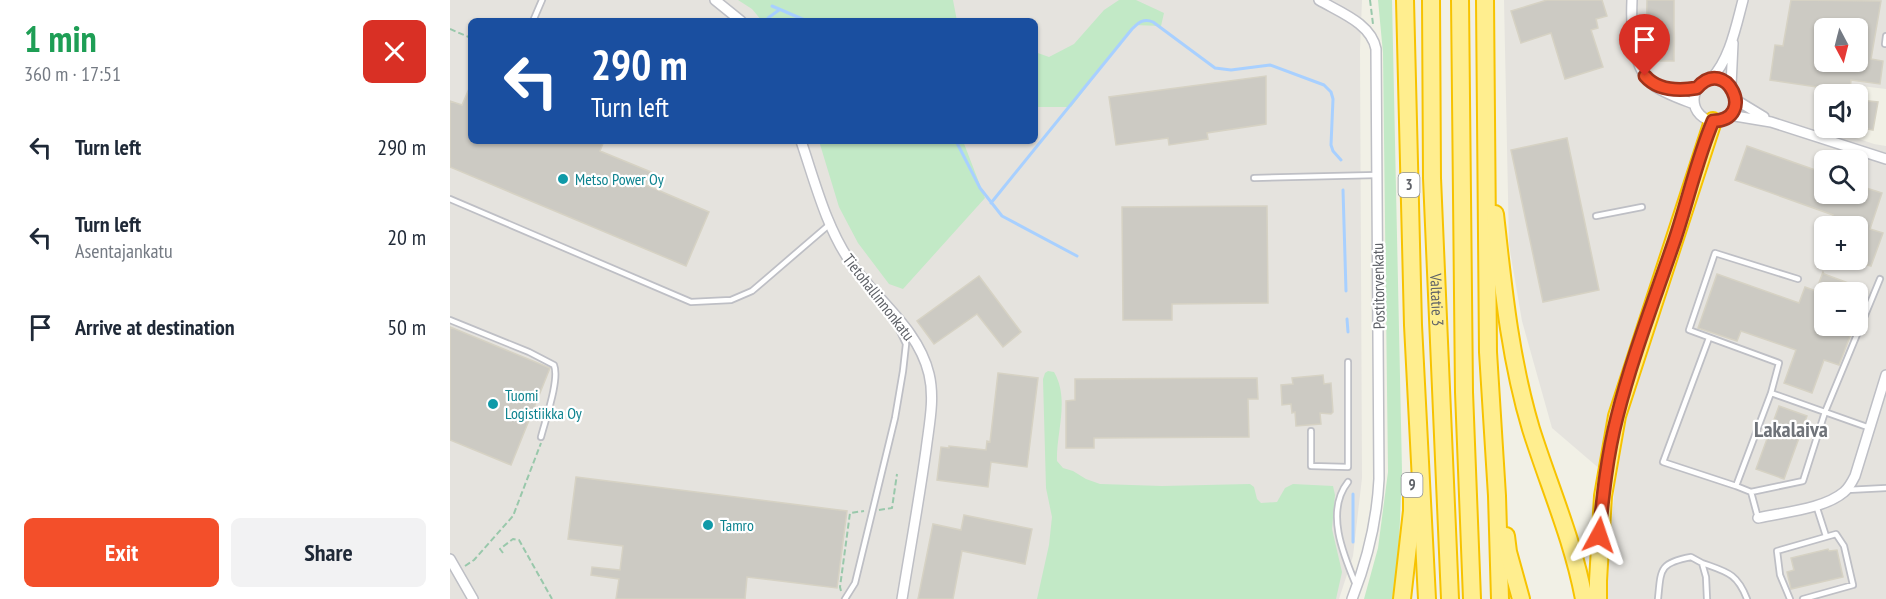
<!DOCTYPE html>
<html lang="en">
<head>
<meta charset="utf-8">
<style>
	body { margin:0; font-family:"PT Sans Narrow",sans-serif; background:#f2f2f3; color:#1f2937; height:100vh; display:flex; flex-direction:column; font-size:22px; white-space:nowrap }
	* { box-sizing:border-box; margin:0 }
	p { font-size:20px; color:#747a83 }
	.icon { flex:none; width:33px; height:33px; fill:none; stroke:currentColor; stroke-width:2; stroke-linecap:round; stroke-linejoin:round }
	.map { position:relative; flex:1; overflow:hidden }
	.drawer { display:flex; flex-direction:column; background:#fff; width:450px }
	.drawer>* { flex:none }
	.guide { position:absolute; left:18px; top:18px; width:570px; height:126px; border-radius:9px; box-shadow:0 2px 4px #0004; background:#1a4fa0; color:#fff; overflow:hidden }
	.needle { width:39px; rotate:173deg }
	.fabs { position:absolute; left:1364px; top:18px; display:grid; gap:12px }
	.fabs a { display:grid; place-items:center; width:54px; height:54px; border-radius:9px; background:#fff; box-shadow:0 2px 4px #0004; font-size:30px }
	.pin { position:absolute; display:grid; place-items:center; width:51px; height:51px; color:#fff; margin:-62px -26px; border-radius:50% 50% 50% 0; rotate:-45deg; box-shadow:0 0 6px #0007 }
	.pin .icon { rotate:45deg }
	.me { position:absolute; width:66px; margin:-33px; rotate:5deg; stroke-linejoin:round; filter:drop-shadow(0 0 4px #0008) }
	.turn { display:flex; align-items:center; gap:21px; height:126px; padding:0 24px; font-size:27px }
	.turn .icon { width:78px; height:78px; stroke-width:2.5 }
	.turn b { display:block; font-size:42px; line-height:51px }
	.round { display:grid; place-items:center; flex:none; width:63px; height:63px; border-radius:9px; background:#f2f2f3 }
	.head { display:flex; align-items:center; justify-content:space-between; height:102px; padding:0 24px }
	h1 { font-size:36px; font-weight:700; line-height:45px; color:#1e9e55 }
	.button { display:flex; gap:12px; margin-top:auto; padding:12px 24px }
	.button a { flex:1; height:69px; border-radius:9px; background:#f34f2a; color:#fff; font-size:24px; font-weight:700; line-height:69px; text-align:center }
	.button a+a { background:#f2f2f3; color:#1f2937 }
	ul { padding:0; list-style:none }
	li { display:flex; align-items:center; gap:18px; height:90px; padding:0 24px }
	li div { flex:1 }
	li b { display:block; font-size:22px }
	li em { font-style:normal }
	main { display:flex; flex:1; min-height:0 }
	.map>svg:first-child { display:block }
	.industrial { fill:#e5e3de; fill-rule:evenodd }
	.green { fill:#c2e9c6 }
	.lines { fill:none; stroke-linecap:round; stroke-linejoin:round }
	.stream { stroke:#a8d0ff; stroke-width:3 }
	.building { fill:#cccac3; stroke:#d6d2c4; stroke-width:1.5; fill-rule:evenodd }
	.service-casing { stroke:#bebfc5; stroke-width:8 }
	.minor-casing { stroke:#bebfc5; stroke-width:12 }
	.motorway-casing { stroke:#f7c300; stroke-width:20 }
	.path { stroke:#99c8ab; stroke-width:2; stroke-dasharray:6 3; stroke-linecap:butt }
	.service { stroke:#fff; stroke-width:4.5 }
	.minor { stroke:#fff; stroke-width:9 }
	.motorway { stroke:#ffee8f; stroke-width:16 }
	.route-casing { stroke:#9e331b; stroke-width:15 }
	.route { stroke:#f34f2a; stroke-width:10 }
	.culture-dot { fill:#0f9aa8; stroke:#fff; stroke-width:2 }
	.labels { text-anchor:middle; stroke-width:4.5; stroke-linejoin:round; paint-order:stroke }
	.shield { fill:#fff; stroke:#8e9095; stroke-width:1.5 }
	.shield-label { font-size:15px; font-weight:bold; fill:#5e6167 }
	.culture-label { font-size:16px; fill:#0d838f; stroke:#fff; text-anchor:start }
	.street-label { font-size:16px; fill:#5e6167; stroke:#fff }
	.district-label { font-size:22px; font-weight:bold; fill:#6f7379; stroke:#fff }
</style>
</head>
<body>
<main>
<section class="drawer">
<div class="head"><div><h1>1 min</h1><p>360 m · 17:51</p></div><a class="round" style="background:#d93025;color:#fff"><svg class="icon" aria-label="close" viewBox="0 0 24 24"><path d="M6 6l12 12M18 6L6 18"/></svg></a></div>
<ul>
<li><svg class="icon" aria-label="left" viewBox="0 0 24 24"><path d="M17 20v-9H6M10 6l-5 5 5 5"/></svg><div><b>Turn left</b></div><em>290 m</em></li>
<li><svg class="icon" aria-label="left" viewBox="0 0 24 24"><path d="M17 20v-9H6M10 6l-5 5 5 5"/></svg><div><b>Turn left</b><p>Asentajankatu</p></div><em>20 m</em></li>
<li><svg class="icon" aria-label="arrive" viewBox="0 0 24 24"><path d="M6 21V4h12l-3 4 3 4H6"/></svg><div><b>Arrive at destination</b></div><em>50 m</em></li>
</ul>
<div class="button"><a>Exit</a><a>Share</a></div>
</section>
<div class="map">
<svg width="1436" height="599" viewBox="0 0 1436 599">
	<rect width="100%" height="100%" fill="#f1f0e6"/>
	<path class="industrial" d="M0 0H912L910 50 912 478 903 556 889 599H0ZM21 21H585V141H21Z
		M1054 0H1436V89L1403 85 1402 94H1374V128H1397V135L1424 144 1436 146V599H1156L1165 482 1102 428 1072 321 1059 245ZM1374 28H1407V62H1374ZM1374 160H1407V194H1374ZM1374 226H1407V260H1374ZM1374 292H1407V326H1374Z"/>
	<path class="green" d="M288 0H503L507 21H312L302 9Z
		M669 0H686L714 13 711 26 684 25 621 107H585V52L599 57 624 44 654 10Z
		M928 0H942L952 471 948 568 942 599H914L928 548 938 472 933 53Z
		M369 141H513L535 198 453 289 439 284 408 243 389 207Z
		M598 371 604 372C620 399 606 433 607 461L613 468 623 471 636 479 650 484 712 486 800 484 804 487 807 499 811 503 827 502 835 488 843 484 883 486 885 495 882 529 892 572 886 599H587L599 545 602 517 596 488 593 379 595 373Z"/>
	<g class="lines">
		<path class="stream" d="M322 6 357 21
			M318 18 329 10
			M506 141 530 188 552 216 627 256
			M893 190 896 291
			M541 203 682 29C689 22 694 18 703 22L765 68 781 70 820 65 874 85 881 92 883 99 881 145 883 151 891 160
			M897 319 898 332
			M903 542V494"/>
	</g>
	<path class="building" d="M1097 0H1152L1157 16 1146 19 1148 28 1141 30 1153 67 1115 79 1101 33 1071 43 1061 11Z
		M1197 0H1224V61H1207L1196 43Z
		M1341 0 1431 1 1421 59 1433 61 1430 84 1401 80 1400 92 1320 80 1325 45 1333 46ZM1374 28H1407V62H1374Z
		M816 76V124L757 133 758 139 719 145 718 138 666 145 659 97Z
		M21 84V141H154L150 151 201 172 196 185 259 212 236 266 0 167V101L12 105Z
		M1409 100 1428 102 1423 130 1407 127Z
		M1117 138 1149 290 1093 302 1061 150Z
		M1297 146 1374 173V194H1407V185L1432 193 1420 229 1433 233 1421 266 1407 262V226H1379L1383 215 1285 180Z
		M817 206 818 303 722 304V320H673L672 207Z
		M1373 272 1374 274 1401 284 1398 292H1374V326H1404L1389 365 1374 360 1362 393 1334 383 1346 350 1291 331 1287 341 1248 328 1267 274 1349 303 1355 287 1366 291Z
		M529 276 571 332 553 347 527 314 484 344 467 321Z
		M0 327 100 368 61 465 0 440Z
		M548 373 588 378 577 467 541 462 538 487 487 480 491 447 499 448V446L536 450 537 441 540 442Z
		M873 375 874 384 881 383 883 412 881 414 870 413 871 424 846 426 845 412 842 413 841 404 832 405 831 385 843 384 842 378Z
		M807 378 808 399H798L799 437 644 438V448H616V401L625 400V379Z
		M1329 406 1357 416 1334 479 1306 469Z
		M126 477 397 511 387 588 297 577 295 599H166L169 579 141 575 142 567 170 570 173 546 118 539Z
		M514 515 582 529 575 564 512 551 503 599H468L483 524 511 530Z
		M1378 549 1379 551 1387 550 1393 577 1341 589 1337 572 1344 570 1341 558Z"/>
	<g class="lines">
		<g class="service-casing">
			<path id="service" d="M83 21 92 0
				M1435 44 1436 36
				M804 178 927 175
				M0 199 241 302 281 300 302 291 380 224
				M1146 216 1192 207
				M1348 279 1265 253 1239 330 1329 363 1321 393 1420 428
				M0 320 79 352 104 365C110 379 95 421 91 437
				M1259 338 1213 462 1286 486
				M861 431V466L898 467V362
				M898 482C875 511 893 554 906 585
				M1397 490 1436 488
				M1301 492 1353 481 1375 412 1430 279
				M1366 505 1376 536
				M1308 518 1301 492 1286 486 1321 393
				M1252 563C1277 572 1287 573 1297 599
				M395 599 405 583 445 418 453 371 456 344 444 319
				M1208 599C1211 569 1209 563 1241 557L1252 563 1256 577 1257 599
				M1340 599 1330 575 1327 551 1386 534 1394 546 1403 585 1353 599"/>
		</g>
		<g class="minor-casing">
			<path id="minor" d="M265 0 291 21
				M869 0C889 12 921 23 926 49L929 479C927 520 917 561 902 599
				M1182 0C1181 24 1181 67 1202 84 1212 93 1231 99 1244 104
				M1244 100a21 21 0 1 1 42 0a21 21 0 1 1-42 0Z
				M1261 79C1280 59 1286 26 1293 0
				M1281 86 1283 43
				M1214 88 1234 90 1247 88
				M1286 100 1314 117
				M1279 115 1321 122 1436 159
				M351 141C365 182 376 227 401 263 426 300 468 328 479 374 485 399 479 425 476 450 469 500 460 550 452 599
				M1308 518C1334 512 1374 509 1394 492 1399 488 1402 482 1405 476L1436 375
				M0 559 23 599"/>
		</g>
		<g class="motorway-casing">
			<g id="motorway">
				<path d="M955 0 963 325 977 599"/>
				<path id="s1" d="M981 0 982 178 1000 599"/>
				<path d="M1010 0 1014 392 1022 599"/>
				<path d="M1035 0 1038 352 1047 496 1050 599"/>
				<path d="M1045 214C1053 287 1060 359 1081 429 1099 486 1123 540 1134 599"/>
				<path d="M1056 536 1058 552 1071 599"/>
				<path d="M952 599 962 511V494"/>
				<path d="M1148 599V581L1153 496 1167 416 1263 121"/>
			</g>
		</g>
		<path class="path" d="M920 0 923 24
			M0 29 21 38
			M429 510 442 508 447 474
			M53 553 50 549 63 539 69 540 102 599
			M15 566 24 560 63 516 91 443
			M391 591 390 587 400 513 414 511"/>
		<use href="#service" class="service"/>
		<use href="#minor" class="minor"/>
		<use href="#motorway" class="motorway"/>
	</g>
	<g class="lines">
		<g class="route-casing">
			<path id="route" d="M1149 535C1153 495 1157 456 1167 417 1182 357 1205 298 1225 239 1238 200 1247 159 1263 121 1308 120 1276 54 1247 88 1229 91 1208 91 1195 76"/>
		</g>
		<use href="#route" class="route"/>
	</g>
	<g class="culture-dot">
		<circle cx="113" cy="179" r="6"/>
		<circle cx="43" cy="404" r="6"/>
		<circle cx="258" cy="525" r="6"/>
	</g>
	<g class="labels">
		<g class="shield">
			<rect x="948.5" y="173" width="21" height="24" rx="4.5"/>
			<rect x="951.5" y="473" width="21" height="24" rx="4.5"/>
		</g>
		<g class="shield-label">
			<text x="959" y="190">3</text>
			<text x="962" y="490">9</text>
		</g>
		<g class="culture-label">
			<text x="125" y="185">Metso Power Oy</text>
			<text x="55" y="401">Tuomi<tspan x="55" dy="18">Logistiikka Oy</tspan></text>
			<text x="270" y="531">Tamro</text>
		</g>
		<g class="street-label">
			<text transform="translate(928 286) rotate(-91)" y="6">Postitorvenkatu</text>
			<text transform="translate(429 297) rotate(52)" y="6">Tietohallinnonkatu</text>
			<text dy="6" stroke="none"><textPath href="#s1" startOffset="300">Valtatie 3</textPath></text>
		</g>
		<g class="district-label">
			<text x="1341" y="437">Lakalaiva</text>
		</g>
	</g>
</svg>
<div class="fabs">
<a><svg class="needle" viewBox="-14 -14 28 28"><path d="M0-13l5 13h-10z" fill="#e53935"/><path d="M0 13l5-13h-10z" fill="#747a83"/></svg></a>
<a><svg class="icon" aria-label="sound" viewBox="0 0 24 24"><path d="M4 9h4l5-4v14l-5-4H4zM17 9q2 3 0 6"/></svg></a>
<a><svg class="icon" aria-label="search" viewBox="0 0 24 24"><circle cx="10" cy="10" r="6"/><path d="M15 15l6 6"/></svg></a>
<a>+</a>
<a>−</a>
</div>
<div class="pin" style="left:1195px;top:76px;background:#d93025"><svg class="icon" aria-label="arrive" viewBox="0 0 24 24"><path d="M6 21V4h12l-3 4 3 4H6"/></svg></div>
<svg class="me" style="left:1149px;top:535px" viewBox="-20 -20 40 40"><path d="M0-17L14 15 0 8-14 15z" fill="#f34f2a" stroke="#fff" stroke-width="4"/></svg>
<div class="guide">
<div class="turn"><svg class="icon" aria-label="left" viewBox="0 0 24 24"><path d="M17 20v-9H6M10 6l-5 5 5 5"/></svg><div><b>290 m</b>Turn left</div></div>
</div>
</div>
</main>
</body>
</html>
